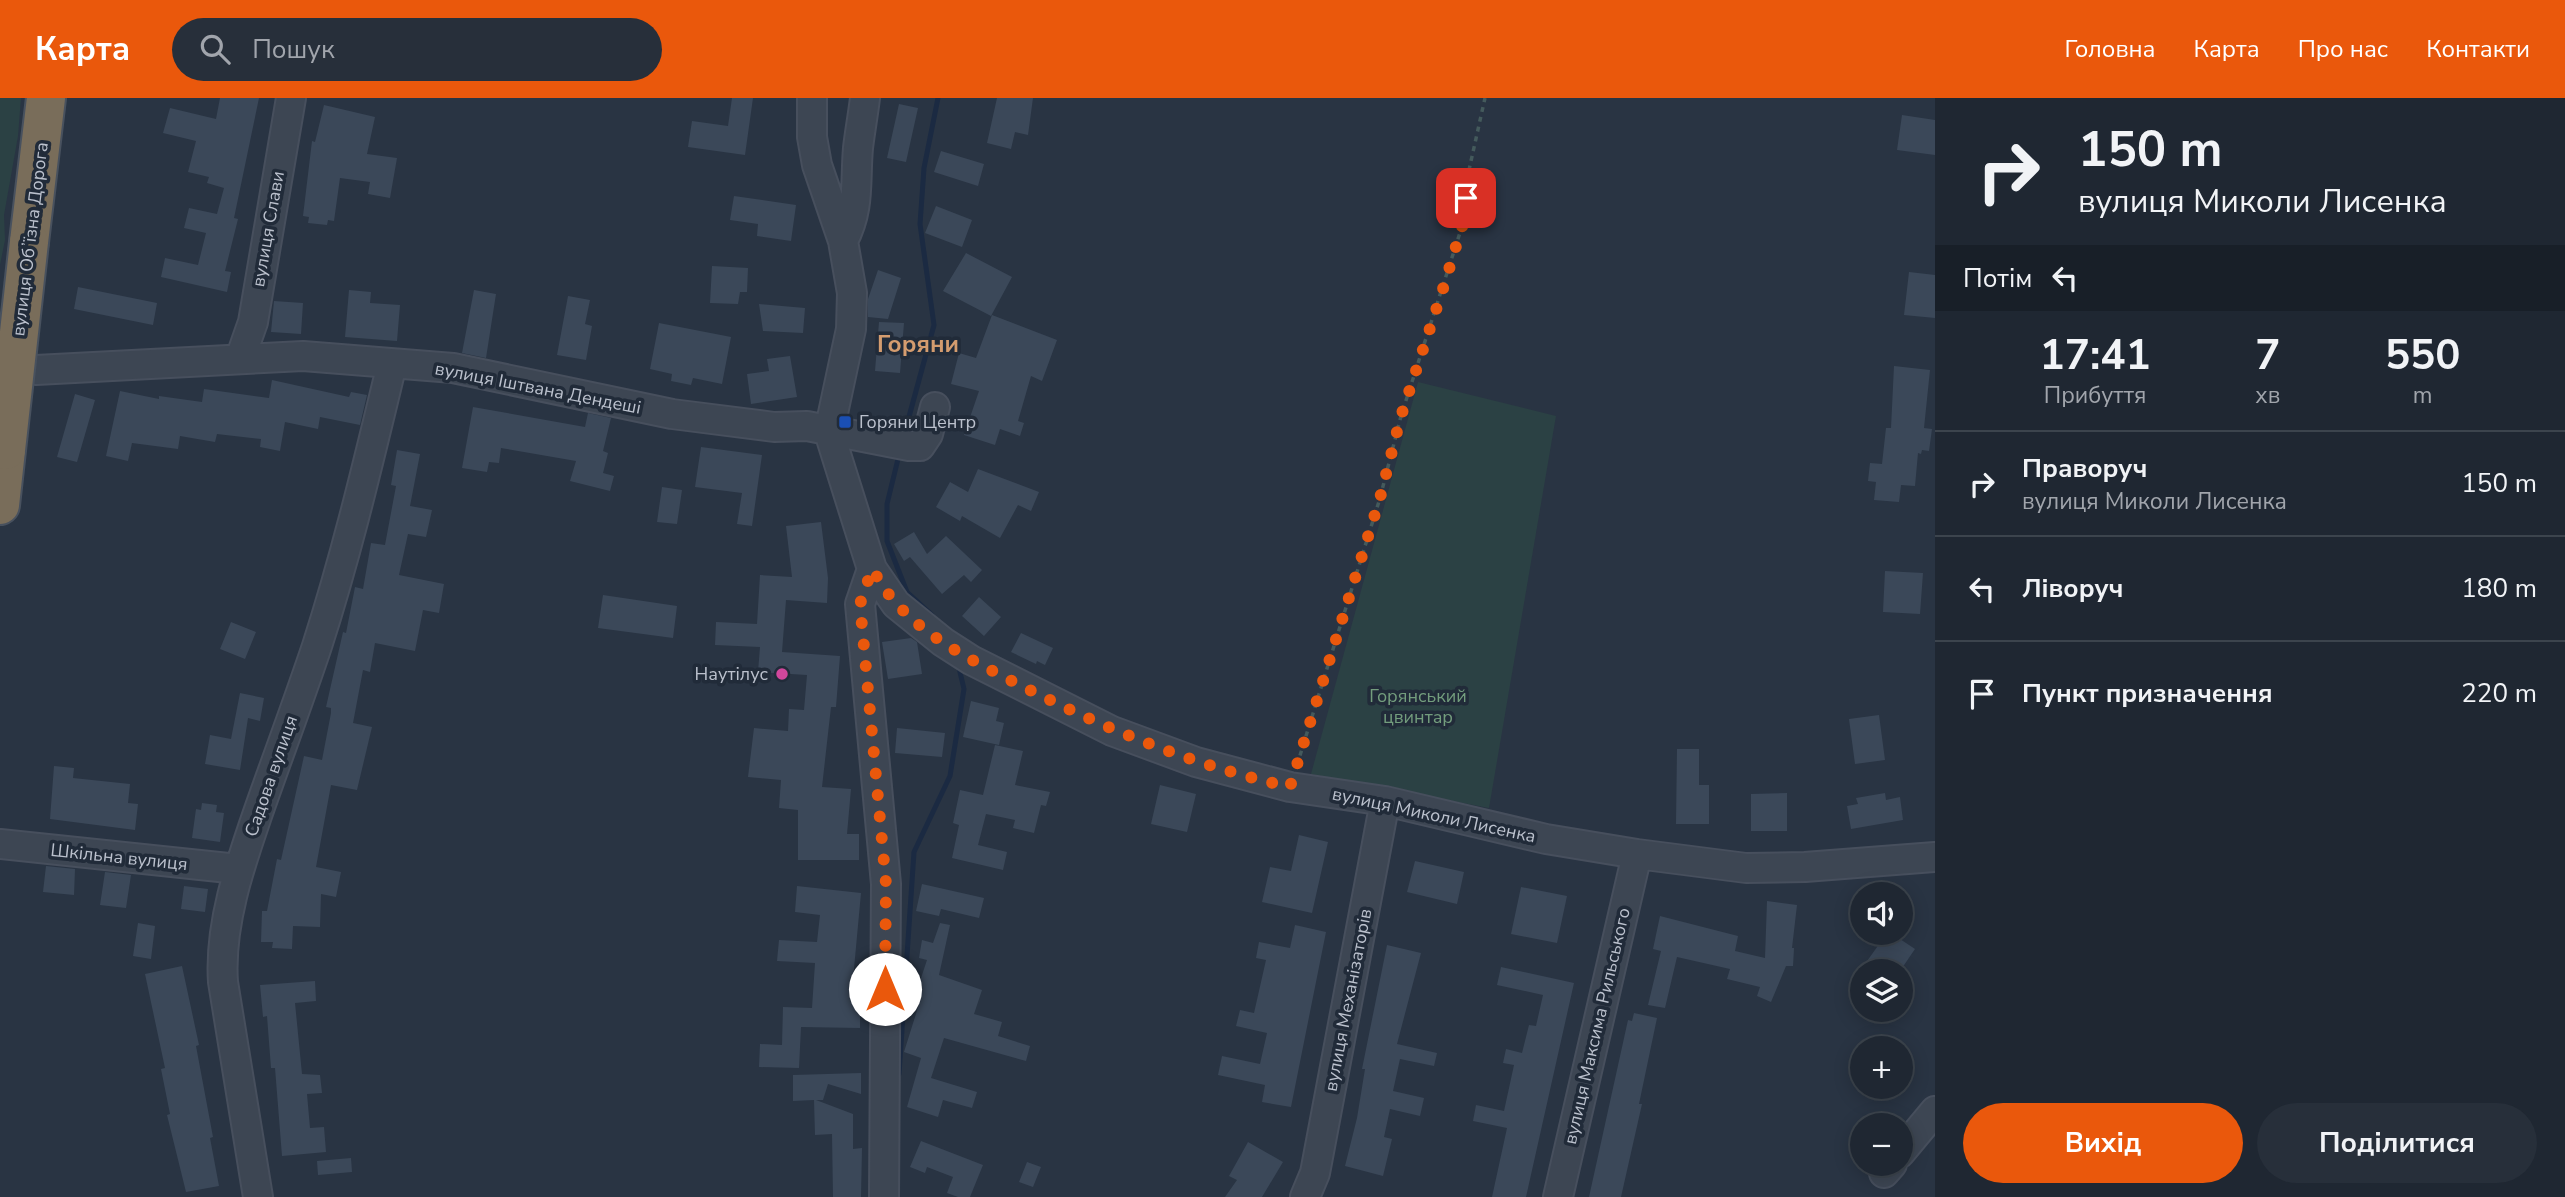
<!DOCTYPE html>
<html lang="uk">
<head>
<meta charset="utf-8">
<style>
	body { margin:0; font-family:"Nunito Sans",sans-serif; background:#272f3a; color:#f1f3f6; height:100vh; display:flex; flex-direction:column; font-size:26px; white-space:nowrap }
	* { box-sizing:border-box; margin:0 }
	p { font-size:23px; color:#a1a5ac }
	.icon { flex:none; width:38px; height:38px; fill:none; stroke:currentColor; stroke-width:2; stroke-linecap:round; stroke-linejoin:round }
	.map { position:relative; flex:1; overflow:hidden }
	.side { display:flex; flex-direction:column; background:#1f2732; width:630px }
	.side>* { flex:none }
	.hud { background:#1f2732; color:#f1f3f6; overflow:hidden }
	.controls { position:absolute; left:1850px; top:784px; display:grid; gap:14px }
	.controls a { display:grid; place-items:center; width:63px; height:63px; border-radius:50%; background:#1f2732; box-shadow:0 4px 18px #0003,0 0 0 2px #3c444d; font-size:35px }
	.pin { position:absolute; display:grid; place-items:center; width:60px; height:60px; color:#fff; margin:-30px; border-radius:14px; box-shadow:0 4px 10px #0006 }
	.me { position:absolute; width:77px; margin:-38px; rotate:0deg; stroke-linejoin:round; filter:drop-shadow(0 0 5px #0008) }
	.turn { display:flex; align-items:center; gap:24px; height:147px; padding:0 28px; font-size:32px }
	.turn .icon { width:91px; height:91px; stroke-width:2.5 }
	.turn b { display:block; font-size:49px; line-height:60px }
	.then { display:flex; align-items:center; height:66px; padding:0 28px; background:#0003; gap:14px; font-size:26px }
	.eta { display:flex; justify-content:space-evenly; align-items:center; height:119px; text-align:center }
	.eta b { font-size:42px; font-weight:700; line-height:49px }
	.primary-button { display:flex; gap:14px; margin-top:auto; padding:14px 28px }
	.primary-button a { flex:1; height:80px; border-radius:42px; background:#ea580c; color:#fff; font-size:28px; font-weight:700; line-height:80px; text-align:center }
	.primary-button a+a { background:#272f3a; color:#f1f3f6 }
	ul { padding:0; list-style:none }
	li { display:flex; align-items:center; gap:21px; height:105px; padding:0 28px; border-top:2px solid #3c444d }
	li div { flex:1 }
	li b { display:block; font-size:26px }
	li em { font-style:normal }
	header { display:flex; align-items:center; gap:42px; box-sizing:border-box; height:98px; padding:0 35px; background:#ea580c; color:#fff }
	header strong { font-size:33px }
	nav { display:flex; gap:38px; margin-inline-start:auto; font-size:24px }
	.search { width:490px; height:63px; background:#272f3a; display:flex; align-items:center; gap:18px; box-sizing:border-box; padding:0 24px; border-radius:38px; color:#a1a5ac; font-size:26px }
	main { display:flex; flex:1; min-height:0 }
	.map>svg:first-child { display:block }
	.green { fill:#2b4144 }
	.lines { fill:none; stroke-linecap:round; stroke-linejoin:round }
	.stream { stroke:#1b2a42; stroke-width:5 }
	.building { fill:#3b4859 }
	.minor-casing { stroke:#474f5d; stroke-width:32 }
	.highway-casing { stroke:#48515e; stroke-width:42 }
	.path { stroke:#445a5c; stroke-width:3.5; stroke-dasharray:5 5; stroke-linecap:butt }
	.minor { stroke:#3d4653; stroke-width:28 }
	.highway { stroke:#796d5a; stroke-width:38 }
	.highway-bridge-casing { stroke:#48515e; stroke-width:42; stroke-linecap:butt }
	.highway-bridge { stroke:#796d5a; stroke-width:38 }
	.route { stroke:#ea580c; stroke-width:12; stroke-dasharray:0 21.6 }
	.transit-dot { fill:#1a4fb4; stroke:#212b39; stroke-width:2.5 }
	.hotel-dot { fill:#d1479c; stroke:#212b39; stroke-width:2.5 }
	.labels { text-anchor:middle; stroke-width:7; stroke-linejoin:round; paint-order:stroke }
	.street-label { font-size:18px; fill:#bbc1cd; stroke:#212b39 }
	.poi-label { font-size:18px; fill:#bbc1cd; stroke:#212b39; text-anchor:start }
	.park-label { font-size:18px; fill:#739d7d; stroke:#212b39 }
	.district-label { font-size:24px; font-weight:bold; fill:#d49c6f; stroke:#212b39 }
</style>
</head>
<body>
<header>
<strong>Карта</strong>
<div class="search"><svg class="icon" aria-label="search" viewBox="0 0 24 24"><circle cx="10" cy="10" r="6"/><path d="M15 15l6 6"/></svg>Пошук</div>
<nav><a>Головна</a><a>Карта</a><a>Про нас</a><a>Контакти</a></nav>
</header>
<main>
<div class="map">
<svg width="1935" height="1099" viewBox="0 0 1935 1099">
	<rect width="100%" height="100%" fill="#293443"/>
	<path class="green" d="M0 0H21L18 38 4 117 5 142 0 167Z
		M1418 284 1556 318 1489 710 1311 676Z"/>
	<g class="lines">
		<path class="stream" d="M904 337 934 227 920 126 924 70 938 0
			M898 361 887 406V443L907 494 932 517
			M899 976 914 754 950 678 964 591 959 570"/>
	</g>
	<path class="building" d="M220 0H259L234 120 238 121 225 173 231 174 227 194 161 179 165 160 198 167 206 135 184 130 189 110 217 116 224 90 207 85 209 79 188 74 196 43 163 35 170 10 216 21Z
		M732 0H753L745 57 688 49 692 23 728 28Z
		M997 0H1033L1028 37 1015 34 1011 51 987 45Z
		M899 6 918 10 906 64 887 60Z
		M324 7 375 19 367 56 397 60 390 100 368 96 370 84 340 80 334 123 328 122 327 127 308 125 309 119 303 118 312 43 315 44Z
		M1902 17 1935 22V57L1897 52Z
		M941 53 984 66 978 88 934 74Z
		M734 98 796 107 791 143 757 138 758 126 730 122Z
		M936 108 972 122 962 149 925 135Z
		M966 155 1012 179 991 218 943 193Z
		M712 168 748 170 747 194H740L738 206 710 205Z
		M878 172 901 180 888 221 868 219V201Z
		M1909 174 1935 177V220L1904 217Z
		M78 189 157 205 153 227 74 211Z
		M349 192 371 194 370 205 400 207 397 243 345 239Z
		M474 192 496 196 486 260 462 255Z
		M568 198 590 202 585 226 592 228 586 262 557 257Z
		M274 203 303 205 301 236 271 234Z
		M759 206 805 210 803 235 763 233Z
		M992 217 1057 242 1042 283 1031 278 1018 323 1024 325 1020 338 1000 331 995 347 964 337 979 293 951 286 959 255 976 260Z
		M879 224 904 225 900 275 875 273Z
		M659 225 731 239 722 286 693 280 691 287 671 283 672 276 650 271Z
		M790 258 797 299 751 306 747 276 769 273 767 261Z
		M1894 268 1930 272 1924 330 1932 331 1929 353 1922 352 1921 356 1918 355 1915 388 1901 387 1899 404 1874 402 1876 384 1868 383 1870 365 1882 366 1886 330H1891Z
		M272 282 349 299 351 294 367 297 360 327 320 319 318 331 285 324 280 353 260 349 261 341 217 336 215 344 180 338 178 351 132 345 128 363 106 358 120 293 159 301V298L202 304 204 291 269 300Z
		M75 296 95 302 77 364 57 359Z
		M473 309 585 329 588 315 611 320 603 353 608 355 603 375 614 378 610 393 570 383 576 363 501 350 499 365 489 364 487 374 462 370Z
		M701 349 762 357 752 428 737 426 742 395 695 389Z
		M397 352 420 356 410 408 432 412 426 439 408 436 399 477 444 486 439 515 423 512 415 553 375 545 370 574 363 572 353 625 372 629 357 692 331 687 316 769 341 774 336 799 321 796 320 829 293 828 292 851 272 850 273 844H261L262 813H267L277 761 281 762 304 658 322 662 331 615V610L326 609 343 534 346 535 355 489 363 491 371 445 385 447 396 388 391 387Z
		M978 371 1039 394 1031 413 1018 407 1000 440 962 418 960 423 936 409 950 384 968 394Z
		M662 389 682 392 677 426 657 424Z
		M821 424 828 480 827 505 786 502 782 554 840 558 836 609H831L822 689 851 691 847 736H859V762H798V712L779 710 781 682 748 679 754 630 788 633 789 611 804 612 807 577 758 574 760 549 715 547 716 524 757 526 760 477 792 479 786 428Z
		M914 434 927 456 946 438 982 472 971 484 964 477 942 496 910 459 904 463 894 446Z
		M1885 473 1923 475 1920 516 1883 514Z
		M603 497 677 508 673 540 598 530Z
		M979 499 1001 519 984 538 962 518Z
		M231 524 256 534 245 561 220 551Z
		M1021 535 1053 550 1045 567 1037 563 1036 566 1011 554Z
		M911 540 917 544 922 576 888 581 882 544Z
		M240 595 264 600 260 623 248 620 240 672 205 666 210 637 231 641Z
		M971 603 999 610 996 623 1004 625 999 647 963 639Z
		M1879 617 1885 662 1855 666 1849 621Z
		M897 630 945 635 942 659 895 655Z
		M995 647 1023 653 1015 687 1050 694 1046 708 1041 707 1034 735 1013 730 1015 722 986 716 978 747 1007 754 1003 772 952 760 959 727 953 725 960 692 983 697Z
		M1677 651H1699V687H1709V726H1676Z
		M54 668 74 670 73 680 130 686 128 705 138 706 135 732 50 721Z
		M1160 687 1196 696 1187 734 1151 726Z
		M1787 695V733H1751V696Z
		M1885 695 1886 702 1900 699 1903 722 1851 731 1847 708 1858 706 1856 700Z
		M202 705 217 707 216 714 224 715 220 744 192 740 196 711 201 712Z
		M1299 737 1328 744 1312 815 1262 804 1270 769 1291 773Z
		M1415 763 1464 774 1457 806 1407 794Z
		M46 768 75 771 74 797 43 794Z
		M105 774 131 777 126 810 100 807Z
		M922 786 984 800 979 820 941 811 939 818 916 813Z
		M184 788 208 791 205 814 181 811Z
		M797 788 861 795 851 903 860 904V930L801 929 799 970 759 969 760 946 782 947 783 909 812 910 815 865 777 863 779 842 817 844 820 817 795 814Z
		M1521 789 1567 798 1557 845 1511 836Z
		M1767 803 1797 807 1792 850H1794L1793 868H1786L1771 904 1757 898 1760 889 1727 881 1730 871 1677 859 1665 910 1648 907 1661 853 1653 851 1660 818 1738 838 1735 853 1765 860Z
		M138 825 155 828 151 861 133 858Z
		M940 825 950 827 939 877 982 892 974 916 1002 924 998 938 1030 948 1026 963 944 940 931 980 977 994 972 1010 943 1002 938 1019 907 1009 921 960 904 954 920 903 914 901 927 862 919 860 922 842 933 845Z
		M1295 827 1326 834 1291 1009 1262 1004 1265 987 1218 977 1222 958 1260 966 1267 935 1236 928 1240 912 1254 915 1266 862 1256 860 1259 844 1290 850Z
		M1887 835H1891L1915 851 1900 873H1860Z
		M1387 847 1421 855 1397 946 1437 955 1434 968 1400 961 1393 993 1424 1000 1420 1018 1390 1011 1384 1039 1392 1041 1383 1078 1345 1068 1357 1020 1365 971H1362Z
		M182 868 199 947 196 948 213 1039 210 1040 219 1088 186 1094 167 1017 170 1016 161 971 165 970 145 876Z
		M1501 869 1574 885 1526 1099H1492L1507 1030 1473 1023 1476 1007 1504 1013 1514 967 1503 965 1506 951 1522 955 1529 927 1536 928 1543 897 1497 887Z
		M315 883 316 903 295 905 302 976 320 977 322 995 307 996 310 1030 324 1029 326 1054 282 1058 275 970H271L267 918 263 919 260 887Z
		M1634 915 1657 920 1639 1006H1642L1621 1099H1589L1628 922 1632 923Z
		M861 975V996L828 986 823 1002H816L853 1016V1051L862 1050 861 1099H833L832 1036 815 1037 814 1002 793 1003V977Z
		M921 1043 983 1067 970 1099H958L947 1095 953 1079 927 1069 925 1075 910 1069Z
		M1248 1044 1283 1064 1262 1099H1225L1237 1082 1229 1078Z
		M351 1060 352 1074 318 1077 317 1063Z
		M1027 1064 1041 1069 1033 1089 1019 1084Z"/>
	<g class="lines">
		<g class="minor-casing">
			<path id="minor" d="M812 0V39L817 67 843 143 852 195 851 231 829 334 872 471 896 506 943 544 971 562 1112 633 1196 664 1290 689 1385 703 1546 741 1637 756 1746 770 1805 769 1935 759
				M843 143C860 110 855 85 858 50 860 33 863 17 865 0
				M240 261 253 224 291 0
				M36 272 303 258 453 270 672 316 774 329 807 328 909 348H920L928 336 935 309
				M872 471 860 506 886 786 884 1099
				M0 746 238 771
				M1900 1055 1935 1013
				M1884 1075 1892 1066
				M258 1099 223 884C219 825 241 764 260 709 279 655 299 602 317 548 347 455 369 361 392 266
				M1305 1099 1315 1075 1385 703
				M1558 1099 1637 756"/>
		</g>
		<g class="highway-casing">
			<path id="highway" d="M29 144 46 0
				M0 407 6 352"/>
		</g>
		<path class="path" d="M1297 667 1380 400 1401 318 1465 119 1467 81 1485 0"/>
		<use href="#minor" class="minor"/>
		<use href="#highway" class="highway"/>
		<g class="highway-bridge-casing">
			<path id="highway-bridge" d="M6 352 29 144"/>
		</g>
		<use href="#highway-bridge" class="highway-bridge"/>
	</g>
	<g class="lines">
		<path class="route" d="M885 891 886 786 860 506 872 471C880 483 887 496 897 506 928 540 971 562 1012 583 1103 630 1189 666 1290 689L1380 400 1401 318 1442 194 1465 119 1466 100"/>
	</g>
	<rect class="transit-dot" x="838" y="317" width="14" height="14" rx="3.5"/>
	<circle class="hotel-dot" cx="782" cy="576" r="7"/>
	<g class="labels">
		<g class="street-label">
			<text transform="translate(268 131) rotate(-80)" y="6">вулиця Слави</text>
			<text transform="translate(30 141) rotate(-83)" y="6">вулиця Обʼїзна Дорога</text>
			<text transform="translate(538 290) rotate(11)" y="6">вулиця Іштвана Дендеші</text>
			<text transform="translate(271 678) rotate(-71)" y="6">Садова вулиця</text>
			<text transform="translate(1434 717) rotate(12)" y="6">вулиця Миколи Лисенка</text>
			<text transform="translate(119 759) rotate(6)" y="6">Шкільна вулиця</text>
			<text transform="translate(1348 902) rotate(-79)" y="6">вулиця Механізаторів</text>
			<text transform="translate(1597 928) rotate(-77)" y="6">вулиця Максима Рильського</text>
		</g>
		<g class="poi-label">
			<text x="859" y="330">Горяни Центр</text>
			<text x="768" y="582" text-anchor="end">Наутілус</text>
		</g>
		<g class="park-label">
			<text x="1418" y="604">Горянський<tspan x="1418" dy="21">цвинтар</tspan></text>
		</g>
		<g class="district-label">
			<text x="918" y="254">Горяни</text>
		</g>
	</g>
</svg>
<div class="controls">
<a><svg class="icon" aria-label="sound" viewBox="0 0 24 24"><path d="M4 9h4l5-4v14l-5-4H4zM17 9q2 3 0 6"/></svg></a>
<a><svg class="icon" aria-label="layers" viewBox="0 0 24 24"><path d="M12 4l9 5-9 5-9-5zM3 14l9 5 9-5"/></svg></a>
<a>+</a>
<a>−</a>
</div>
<div class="pin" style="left:1466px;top:100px;background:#d93025"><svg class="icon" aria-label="arrive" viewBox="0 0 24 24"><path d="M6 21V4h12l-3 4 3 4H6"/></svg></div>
<svg class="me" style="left:885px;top:891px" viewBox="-20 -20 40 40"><circle r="19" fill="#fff"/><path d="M0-13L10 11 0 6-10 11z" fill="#ea580c"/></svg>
</div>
<section class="side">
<div class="hud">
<div class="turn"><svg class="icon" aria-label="right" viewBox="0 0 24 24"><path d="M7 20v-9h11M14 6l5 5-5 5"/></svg><div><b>150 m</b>вулиця Миколи Лисенка</div></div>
<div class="then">Потім<svg class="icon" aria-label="left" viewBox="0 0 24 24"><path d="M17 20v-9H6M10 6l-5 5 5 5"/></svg></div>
</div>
<div class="eta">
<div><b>17:41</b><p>Прибуття</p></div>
<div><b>7</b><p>хв</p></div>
<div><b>550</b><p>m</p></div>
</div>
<ul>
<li><svg class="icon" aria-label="right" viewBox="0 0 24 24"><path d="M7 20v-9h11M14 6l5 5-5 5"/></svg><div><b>Праворуч</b><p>вулиця Миколи Лисенка</p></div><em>150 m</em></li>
<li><svg class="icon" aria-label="left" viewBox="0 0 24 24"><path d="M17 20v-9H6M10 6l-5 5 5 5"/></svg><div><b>Ліворуч</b></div><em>180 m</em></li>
<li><svg class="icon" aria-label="arrive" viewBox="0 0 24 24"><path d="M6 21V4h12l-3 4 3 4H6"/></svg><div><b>Пункт призначення</b></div><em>220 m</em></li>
</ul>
<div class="primary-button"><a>Вихід</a><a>Поділитися</a></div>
</section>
</main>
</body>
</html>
